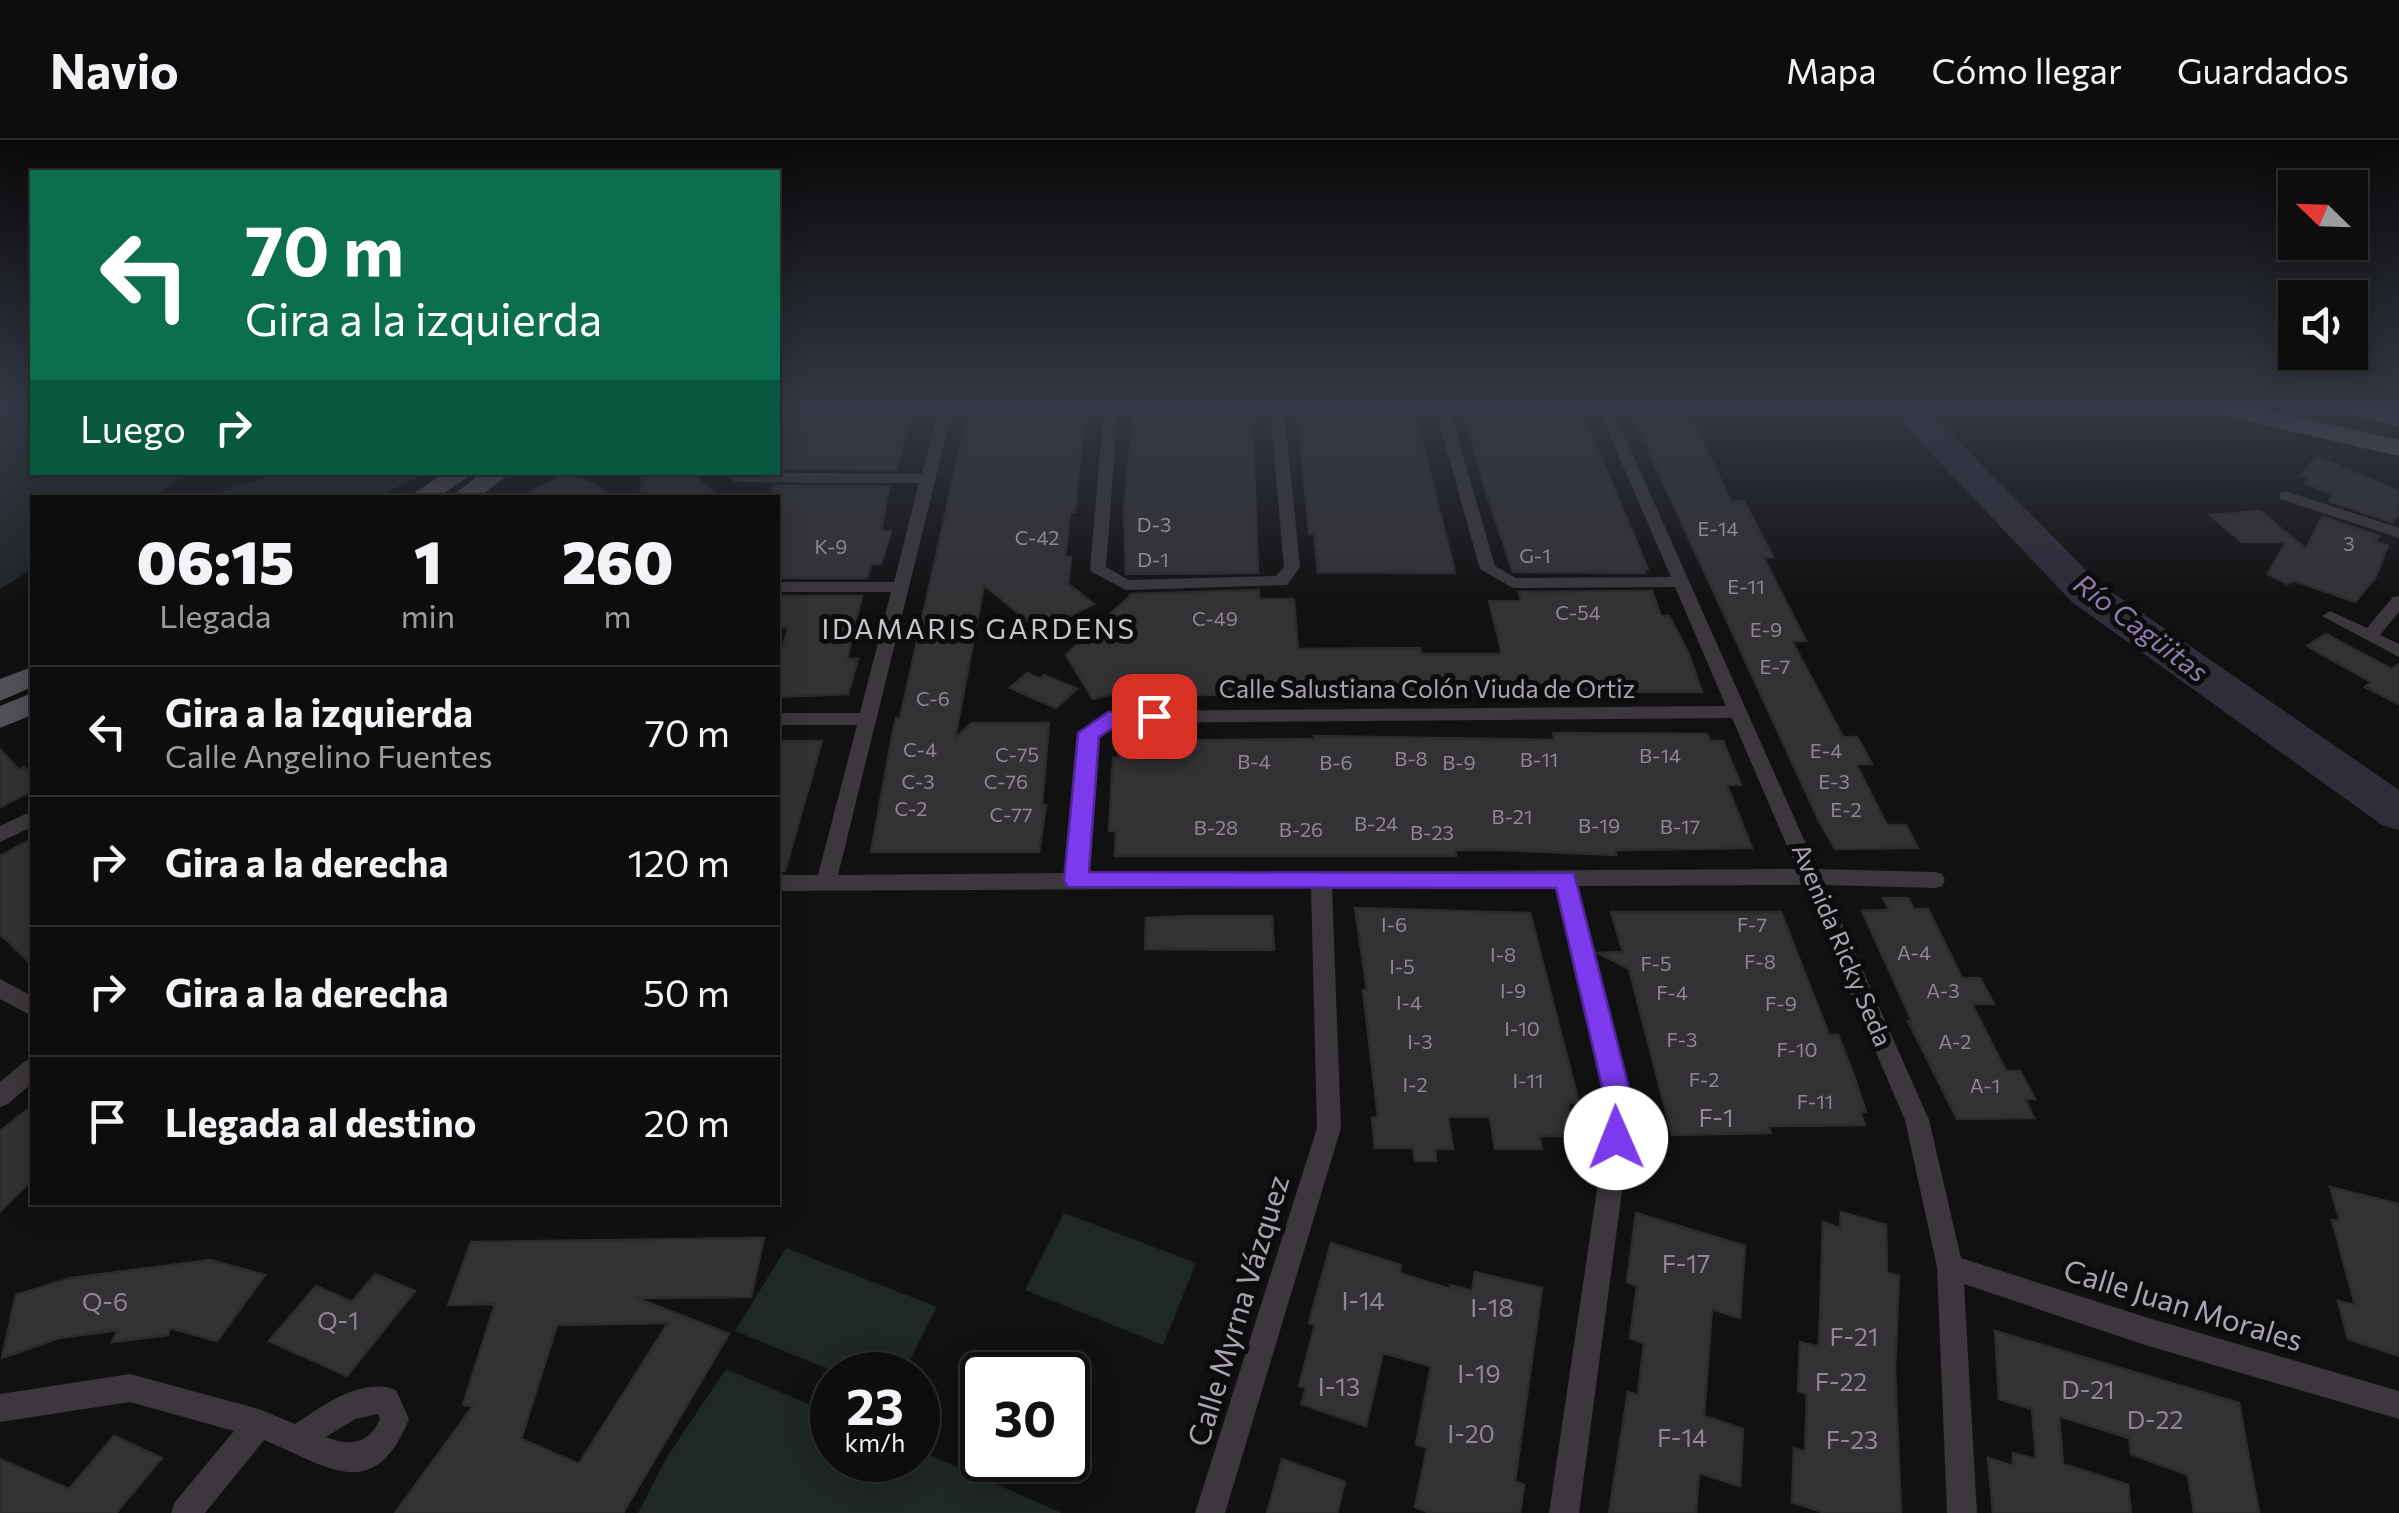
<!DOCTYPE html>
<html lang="es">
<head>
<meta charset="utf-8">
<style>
	body { margin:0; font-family:Commissioner,sans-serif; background:#1c1b1c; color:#f1f3f6; height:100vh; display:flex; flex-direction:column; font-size:38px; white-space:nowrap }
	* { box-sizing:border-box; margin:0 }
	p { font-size:32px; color:#9b9c9e }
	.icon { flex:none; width:55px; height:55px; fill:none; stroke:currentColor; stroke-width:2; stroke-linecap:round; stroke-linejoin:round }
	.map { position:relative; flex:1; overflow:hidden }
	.side { position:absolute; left:30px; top:355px; width:750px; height:710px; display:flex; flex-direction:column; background:#0e0d0e; border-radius:0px; box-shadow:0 5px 25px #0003,0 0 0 2px #2e2d2e }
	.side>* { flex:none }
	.top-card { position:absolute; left:30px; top:30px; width:750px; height:305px; border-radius:0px; box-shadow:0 5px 25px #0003,0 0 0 2px #2e2d2e; background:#0b6e4f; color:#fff; overflow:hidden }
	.needle { width:65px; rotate:293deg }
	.controls { position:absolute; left:2278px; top:30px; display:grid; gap:20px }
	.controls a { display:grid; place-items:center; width:90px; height:90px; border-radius:0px; background:#0e0d0e; box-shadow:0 5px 25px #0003,0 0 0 2px #2e2d2e; font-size:50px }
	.speed { position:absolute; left:810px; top:1212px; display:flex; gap:20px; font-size:50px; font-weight:700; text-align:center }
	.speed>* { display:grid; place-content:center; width:130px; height:130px; border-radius:50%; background:#0e0d0e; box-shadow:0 5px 25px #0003,0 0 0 2px #2e2d2e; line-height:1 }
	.speed small { font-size:25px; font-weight:400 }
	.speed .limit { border:5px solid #111; border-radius:15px; background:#fff; color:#111 }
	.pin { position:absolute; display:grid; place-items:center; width:85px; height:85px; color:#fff; margin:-42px; border-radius:20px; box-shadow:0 5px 15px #0006 }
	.me { position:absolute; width:110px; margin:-55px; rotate:359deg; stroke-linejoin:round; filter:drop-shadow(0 0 8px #0008) }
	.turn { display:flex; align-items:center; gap:35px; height:210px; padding:0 50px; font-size:45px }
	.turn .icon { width:130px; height:130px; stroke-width:2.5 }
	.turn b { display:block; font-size:70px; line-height:85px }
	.then { display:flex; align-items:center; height:95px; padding:0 50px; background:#0003; gap:20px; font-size:38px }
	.eta { display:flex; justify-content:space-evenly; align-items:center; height:170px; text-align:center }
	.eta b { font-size:60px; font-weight:800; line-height:70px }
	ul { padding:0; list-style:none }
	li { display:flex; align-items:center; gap:30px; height:130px; padding:0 50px; border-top:2px solid #2e2d2e }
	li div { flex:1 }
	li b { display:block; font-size:38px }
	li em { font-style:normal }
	header { display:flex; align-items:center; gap:60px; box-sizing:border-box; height:140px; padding:0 50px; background:#0e0d0e; border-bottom:2px solid #2e2d2e }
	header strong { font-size:48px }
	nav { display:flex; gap:55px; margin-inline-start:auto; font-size:35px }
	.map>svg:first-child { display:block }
	.green { fill:#202727 }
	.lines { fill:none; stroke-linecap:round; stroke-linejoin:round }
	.river { fill:#302c3a; fill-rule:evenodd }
	.building { fill:#333134; stroke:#2e2b2e; stroke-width:2.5; fill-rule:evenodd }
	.street { fill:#3b373c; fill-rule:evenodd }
	.primary { fill:#534f56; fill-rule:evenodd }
	.highway { fill:#645f68; fill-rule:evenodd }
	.route { fill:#7c3aed; stroke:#51269a; stroke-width:2.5 }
	.labels { text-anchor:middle; stroke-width:10; stroke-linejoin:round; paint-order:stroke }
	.number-label { font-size:20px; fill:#8e8692 }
	.street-label { font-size:25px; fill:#aca3b2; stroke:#0d0c0d }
	.near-number-label { font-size:25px; fill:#8e8692 }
	.water-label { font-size:28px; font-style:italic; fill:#8c7cab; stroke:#0d0c0d }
	.neighbourhood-label { font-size:28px; letter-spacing:2.5px; fill:#cac4ce; stroke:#0d0c0d }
	.near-street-label { font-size:30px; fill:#aca3b2; stroke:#0d0c0d }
</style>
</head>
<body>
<header>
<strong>Navio</strong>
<nav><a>Mapa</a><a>Cómo llegar</a><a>Guardados</a></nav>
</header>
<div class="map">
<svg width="2399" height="1373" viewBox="0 0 2399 1373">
	<rect width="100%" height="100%" fill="#121112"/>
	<path class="green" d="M0 268H32V332L186 333 153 357 32 358V429L0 449Z
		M280 332H427V333L376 357H206Z
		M1064 1073 1196 1123 1163 1205 1025 1150Z
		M786 1108 937 1167 902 1235H843L735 1191Z
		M726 1229 832 1274V1320H918V1310L1062 1373H638L667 1317Z"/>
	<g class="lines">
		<path class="river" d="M1905 268H1938V281L2100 444 2399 650V690L2382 685 2072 462 1909 290 1904 283Z"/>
	</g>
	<path class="building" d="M778 268H915L895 330 778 329Z
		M969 268H1085L1075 372H1070L1065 417H1071L1068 444 1094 464 1040 491 984 445 955 598 972 583H1049L1042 665H1046L1039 712H871L892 597 896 578H900Z
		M1134 268H1252L1258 433 1126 434 1124 368Z
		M1302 268H1414L1455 433 1318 432 1314 394H1309L1299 281H1303Z
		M1464 268H1580L1648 429H1643L1645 433 1513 432 1483 342Z
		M1678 270 1683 281H1693L1731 362 1744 361 1773 417H1763L1806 501H1792L1843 597H1857L1872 624H1856L1887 685H1906L1918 708 1835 709 1819 681 1635 281H1639L1634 271Z
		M2317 317 2399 351V374L2392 382 2329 361 2334 354 2304 343 2308 338 2300 335Z
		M571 332 617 358H518Z
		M690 332 720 358H640L642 336Z
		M774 346 889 347 881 391H891L881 424H871L867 438H778V358H770Z
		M2260 371 2306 409 2322 377 2379 396 2374 401 2388 406 2375 438 2355 462 2295 441 2287 444 2268 434 2286 402H2242L2210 375Z
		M1259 450V459H1294L1298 509 1420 508 1421 514H1502L1489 461H1521L1519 452 1652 451 1661 476H1669L1688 512 1702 552H1363V555H1327L1326 552 1167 556V553L1111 554 1093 559 1066 515 1132 454Z
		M778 456H862L847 519H858L848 554 778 557V524L788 487 778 488Z
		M2326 494 2392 529 2399 524V564L2365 547 2371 542 2307 506Z
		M1027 533 1040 539 1044 535 1077 549 1056 568 1010 548Z
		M1553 593 1707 594 1710 601H1723L1741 645H1727L1752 708 1615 710 1616 715 1500 710H1455L1456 716H1115L1116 691H1109L1113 618H1118L1119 601 1315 599 1314 596 1555 600Z
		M778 601H822L785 731H778Z
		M0 609 19 630 24 627 32 637V651L0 667Z
		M32 699V825L0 794V716Z
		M1883 758H1908L1914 769H1928L1962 838H1980L1994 864H1972L2006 931H2020L2035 959H2025L2034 978 1957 979 1908 881H1912L1862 771 1889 770Z
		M1355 768 1530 773 1579 963H1568L1575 996H1539L1542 1009H1495L1490 977H1448L1453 1009H1435L1436 1021H1415L1413 1008H1375L1372 978 1378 977 1363 850H1367Z
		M1611 772H1781L1829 895H1838L1853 933 1866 972H1860L1865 985 1768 986 1771 993 1672 995 1629 829 1598 813 1623 812Z
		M1186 776H1272L1274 810 1145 809 1146 778Z
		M32 966V1040L0 1072V991Z
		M2330 1047 2399 1064V1216L2348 1199 2338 1161 2355 1165 2332 1080 2340 1081Z
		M1841 1072 1886 1085 1887 1132 1899 1136 1895 1230 1901 1373H1825L1792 1362 1794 1308 1805 1312 1807 1254 1798 1251 1800 1202 1819 1207 1823 1082 1840 1088Z
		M1636 1073 1745 1106 1740 1178 1712 1169 1704 1276 1743 1289 1740 1346 1699 1333 1696 1373H1609L1628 1252 1638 1255 1644 1203 1630 1198 1637 1146 1627 1142Z
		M764 1098 751 1157 636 1158 729 1194 623 1373H395L473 1266 463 1265 495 1164 448 1165 471 1102ZM668 1183 579 1324 521 1299 557 1185Z
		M1331 1103 1401 1125 1399 1133 1450 1149V1145L1472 1151 1475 1132 1542 1148 1515 1341 1524 1345 1520 1373H1430L1415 1367 1427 1308 1416 1304 1431 1226 1383 1213 1366 1286 1301 1264 1306 1248 1299 1246 1315 1185 1309 1183Z
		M210 1120 265 1135 217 1201 170 1188 168 1195 112 1202 118 1190 59 1198 2 1218 16 1155 71 1138Z
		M375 1134 415 1151 347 1236 269 1201 316 1146 352 1162Z
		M1995 1191 2239 1263 2259 1373H2194L2188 1335 2131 1314 2129 1298 2059 1276 2063 1324 2128 1345 2131 1373H1993L1988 1318 2013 1326V1313L2036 1319 2032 1269 1999 1259Z
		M114 1296 162 1318 116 1373H0V1319L69 1349Z
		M1282 1319 1345 1342 1337 1373H1267Z"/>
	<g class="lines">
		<path class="street" d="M939 268H953L838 735 1066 733 1080 593 1115 571 1726 566 1675 447 1513 448 1480 429 1435 268H1449L1495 426 1516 438 1671 437 1598 268H1612L1817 729 1935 732 1942 734 1945 740 1942 746 1935 748 1825 745 1929 980 1961 1118 2145 1177 2399 1251V1279L2145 1205 1964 1144 1977 1373H1947L1937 1127 1905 980 1804 745 1577 746 1633 969 1579 1373H1549L1609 969 1556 746 1332 748 1341 988 1225 1373H1195L1317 988 1311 748 778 751V735H818L857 585H778V573H860L891 452H778V442H894L919 343 735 342 724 332 922 334ZM1732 578 1797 729 1087 733 1098 596 1119 583Z
			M1104 268H1118L1106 427 1129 440 1276 436 1284 427 1270 268H1284L1300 427 1287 445 1126 450 1092 432 1090 429Z
			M2285 351 2399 388V398L2280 359V353Z
			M2399 456V472L2380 495 2399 504V517L2322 476 2330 471 2367 488 2393 457Z
			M32 671V687L0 702V686Z
			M0 839 32 856V876L0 859Z
			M32 919V943L8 964 0 967V942L24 922Z
			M130 1234 259 1269 295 1284C322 1266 362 1236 396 1250L409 1279C374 1365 329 1327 264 1300L205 1373H171L175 1362 234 1291 130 1262 0 1282V1254ZM378 1274 380 1279C369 1304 350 1307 326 1297L355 1279Z"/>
		<path class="primary" d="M445 332H475L437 358H407Z
			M483 332H512L478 358H449Z
			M32 527V547L0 561V539Z
			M32 553V575L0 588V566Z"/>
		<path class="highway" d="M2212 268H2258L2399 300V316L2216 274Z
			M2342 268 2399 270V286L2346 274Z"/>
	</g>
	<linearGradient id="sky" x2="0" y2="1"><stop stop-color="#0a090a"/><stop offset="0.58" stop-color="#333844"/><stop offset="1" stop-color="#333844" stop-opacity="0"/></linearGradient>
	<rect width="2399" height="460" fill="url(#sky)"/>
	<path class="route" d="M1154 569 1162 571 1165 576 1162 581 1119 584 1099 597 1089 732 1574 733 1634 968 1626 1007 1616 1011 1607 1007 1603 998 1607 968 1556 748 1068 747 1064 741 1078 593 1108 572Z"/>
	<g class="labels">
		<g class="number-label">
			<text x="1154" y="392">D-3</text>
			<text x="1718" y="396">E-14</text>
			<text x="1037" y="405">C-42</text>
			<text x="2349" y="411">3</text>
			<text x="831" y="414">K-9</text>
			<text x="1535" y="423">G-1</text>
			<text x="1153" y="427">D-1</text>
			<text x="1746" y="454">E-11</text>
			<text x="1578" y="480">C-54</text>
			<text x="1215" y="486">C-49</text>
			<text x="1766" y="497">E-9</text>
			<text x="1775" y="534">E-7</text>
			<text x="933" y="566">C-6</text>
			<text x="920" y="617">C-4</text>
			<text x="1826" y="618">E-4</text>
			<text x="1017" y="622">C-75</text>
			<text x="1660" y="623">B-14</text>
			<text x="1411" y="626">B-8</text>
			<text x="1539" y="627">B-11</text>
			<text x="1254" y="629">B-4</text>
			<text x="1336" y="630">B-6</text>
			<text x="1459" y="630">B-9</text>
			<text x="918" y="649">C-3</text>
			<text x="1006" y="649">C-76</text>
			<text x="1834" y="649">E-3</text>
			<text x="911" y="676">C-2</text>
			<text x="1846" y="677">E-2</text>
			<text x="1011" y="682">C-77</text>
			<text x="1512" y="684">B-21</text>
			<text x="1376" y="691">B-24</text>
			<text x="1599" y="693">B-19</text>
			<text x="1680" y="694">B-17</text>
			<text x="1216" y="695">B-28</text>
			<text x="1301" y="697">B-26</text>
			<text x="1432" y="700">B-23</text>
			<text x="1394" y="792">I-6</text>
			<text x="1752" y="792">F-7</text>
			<text x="1914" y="820">A-4</text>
			<text x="1503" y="822">I-8</text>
			<text x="1760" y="829">F-8</text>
			<text x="1656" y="831">F-5</text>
			<text x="1402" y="834">I-5</text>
			<text x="1513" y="858">I-9</text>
			<text x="1943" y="858">A-3</text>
			<text x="1672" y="860">F-4</text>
			<text x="1409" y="870">I-4</text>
			<text x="1781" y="871">F-9</text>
			<text x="1522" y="896">I-10</text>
			<text x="1682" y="907">F-3</text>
			<text x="1420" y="909">I-3</text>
			<text x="1955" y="909">A-2</text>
			<text x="1797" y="917">F-10</text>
			<text x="1704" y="947">F-2</text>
			<text x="1528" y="948">I-11</text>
			<text x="1415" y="952">I-2</text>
			<text x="1985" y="953">A-1</text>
			<text x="1815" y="969">F-11</text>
		</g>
		<g class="street-label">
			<text x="1427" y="558">Calle Salustiana Colón Viuda de Ortiz</text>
			<text transform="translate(1842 805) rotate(67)" y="9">Avenida Ricky Seda</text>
		</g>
		<g class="near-number-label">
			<text x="1716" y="987">F-1</text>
			<text x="1686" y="1133">F-17</text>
			<text x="1363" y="1170">I-14</text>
			<text x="105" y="1171">Q-6</text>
			<text x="1492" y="1177">I-18</text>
			<text x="338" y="1190">Q-1</text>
			<text x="1854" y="1206">F-21</text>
			<text x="1479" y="1243">I-19</text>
			<text x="1841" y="1251">F-22</text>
			<text x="1339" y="1256">I-13</text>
			<text x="2088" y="1259">D-21</text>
			<text x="2155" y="1289">D-22</text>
			<text x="1471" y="1303">I-20</text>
			<text x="1682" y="1307">F-14</text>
			<text x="1852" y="1309">F-23</text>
		</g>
		<g class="water-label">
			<text transform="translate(2141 488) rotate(37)" y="10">Río Cagüitas</text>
		</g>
		<g class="neighbourhood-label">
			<text x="979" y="499">IDAMARIS GARDENS</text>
		</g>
		<g class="near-street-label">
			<text transform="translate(2183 1166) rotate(17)" y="10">Calle Juan Morales</text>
			<text transform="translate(1239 1171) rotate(-73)" y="10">Calle Myrna Vázquez</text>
		</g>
	</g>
</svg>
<div class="controls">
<a><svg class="needle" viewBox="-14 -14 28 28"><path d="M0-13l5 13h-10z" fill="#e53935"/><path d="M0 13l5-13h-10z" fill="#9b9c9e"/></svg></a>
<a><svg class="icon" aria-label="sound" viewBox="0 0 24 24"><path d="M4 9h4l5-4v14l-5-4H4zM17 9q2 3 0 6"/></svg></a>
</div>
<div class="speed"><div>23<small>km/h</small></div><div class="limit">30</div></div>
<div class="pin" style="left:1154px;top:576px;background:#d93025"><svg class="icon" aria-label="arrive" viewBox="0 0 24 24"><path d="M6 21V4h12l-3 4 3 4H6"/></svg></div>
<svg class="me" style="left:1616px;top:998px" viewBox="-20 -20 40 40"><circle r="19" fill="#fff"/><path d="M0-13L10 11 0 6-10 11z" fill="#7c3aed"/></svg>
<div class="top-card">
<div class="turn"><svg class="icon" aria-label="left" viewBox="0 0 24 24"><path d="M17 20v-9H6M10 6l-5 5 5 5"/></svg><div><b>70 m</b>Gira a la izquierda</div></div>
<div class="then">Luego<svg class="icon" aria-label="right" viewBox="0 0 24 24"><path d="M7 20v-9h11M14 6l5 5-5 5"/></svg></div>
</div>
<section class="side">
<div class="eta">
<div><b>06:15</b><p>Llegada</p></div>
<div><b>1</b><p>min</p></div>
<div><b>260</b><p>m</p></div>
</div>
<ul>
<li><svg class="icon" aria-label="left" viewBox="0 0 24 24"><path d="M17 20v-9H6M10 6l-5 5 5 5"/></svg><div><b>Gira a la izquierda</b><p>Calle Angelino Fuentes</p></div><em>70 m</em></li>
<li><svg class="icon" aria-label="right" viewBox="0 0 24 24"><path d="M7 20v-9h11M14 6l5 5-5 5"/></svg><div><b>Gira a la derecha</b></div><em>120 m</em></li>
<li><svg class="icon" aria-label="right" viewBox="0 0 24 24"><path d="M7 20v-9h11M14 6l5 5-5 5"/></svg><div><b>Gira a la derecha</b></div><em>50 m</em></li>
<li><svg class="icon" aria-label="arrive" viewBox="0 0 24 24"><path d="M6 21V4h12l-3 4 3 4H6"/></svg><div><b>Llegada al destino</b></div><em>20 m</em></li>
</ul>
</section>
</div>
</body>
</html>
